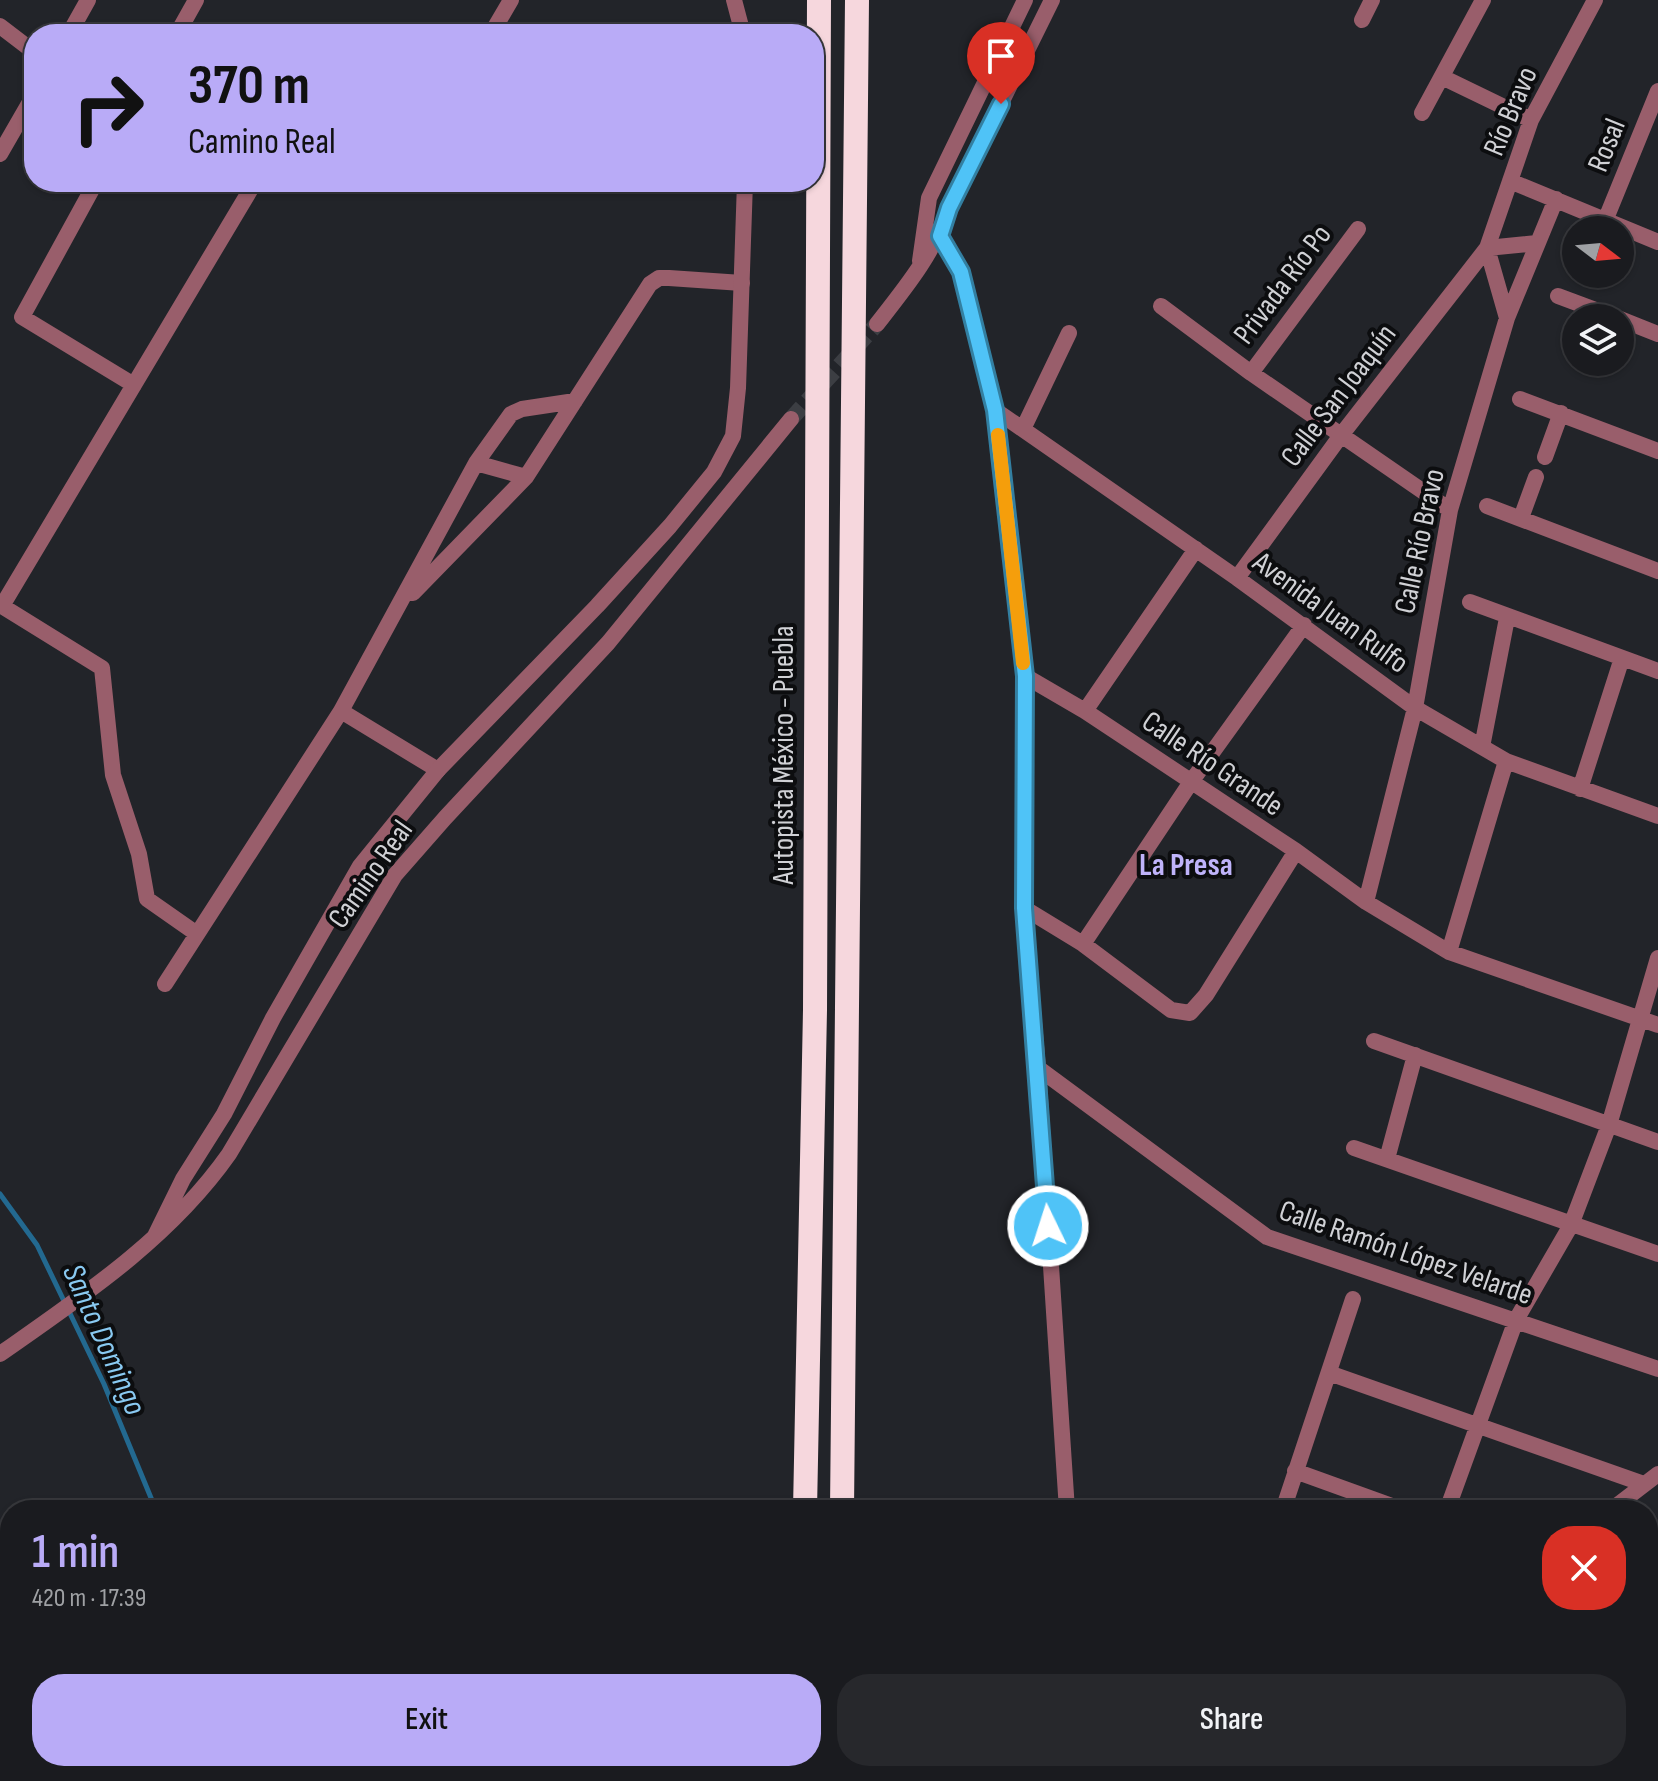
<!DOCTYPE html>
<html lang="en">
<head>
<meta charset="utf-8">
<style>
	body { margin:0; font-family:"Sofia Sans Condensed",sans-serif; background:#27282c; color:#f1f3f6; height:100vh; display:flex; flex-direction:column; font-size:30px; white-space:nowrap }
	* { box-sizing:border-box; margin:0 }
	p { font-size:26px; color:#9fa1a4 }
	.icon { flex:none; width:44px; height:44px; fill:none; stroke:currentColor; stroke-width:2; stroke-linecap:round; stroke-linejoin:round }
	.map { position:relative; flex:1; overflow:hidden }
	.drawer { position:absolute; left:0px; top:1500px; width:1658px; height:282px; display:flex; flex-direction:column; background:#1a1b1f; border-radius:32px 32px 0 0; box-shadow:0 2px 6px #0004,0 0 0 2px #38393d }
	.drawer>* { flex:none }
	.hud { position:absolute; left:24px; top:24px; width:800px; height:168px; border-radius:32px; box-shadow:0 2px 6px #0004,0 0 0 2px #38393d; background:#b9abf7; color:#111; overflow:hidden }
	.needle { width:52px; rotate:106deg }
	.buttons { position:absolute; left:1562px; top:216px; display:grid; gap:16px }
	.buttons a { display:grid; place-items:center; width:72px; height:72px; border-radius:50%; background:#1a1b1f; box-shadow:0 2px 6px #0004,0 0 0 2px #38393d; font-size:40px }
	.pin { position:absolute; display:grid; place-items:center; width:68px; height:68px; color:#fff; margin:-82px -34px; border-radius:50% 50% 50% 0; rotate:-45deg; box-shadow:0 0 8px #0007 }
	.pin .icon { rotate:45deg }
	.me { position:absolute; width:88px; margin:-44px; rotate:356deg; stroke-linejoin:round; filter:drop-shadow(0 0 6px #0008) }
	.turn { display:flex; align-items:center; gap:28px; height:168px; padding:0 32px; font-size:36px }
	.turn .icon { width:104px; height:104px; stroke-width:2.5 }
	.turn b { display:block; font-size:56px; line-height:68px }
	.round { display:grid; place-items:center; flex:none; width:84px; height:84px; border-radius:32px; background:#27282c }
	.head { display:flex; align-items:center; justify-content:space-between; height:136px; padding:0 32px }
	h1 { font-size:48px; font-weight:600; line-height:60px; color:#b9abf7 }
	.action { display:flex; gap:16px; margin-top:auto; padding:16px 32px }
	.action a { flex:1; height:92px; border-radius:32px; background:#b9abf7; color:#111; font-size:32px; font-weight:600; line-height:92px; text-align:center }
	.action a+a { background:#27282c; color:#f1f3f6 }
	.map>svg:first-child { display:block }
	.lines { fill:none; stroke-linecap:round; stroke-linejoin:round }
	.stream { stroke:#236990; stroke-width:5 }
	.tertiary-tunnel { stroke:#3c3e43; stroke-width:16; stroke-dasharray:16 8; stroke-linecap:butt }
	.minor { stroke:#995e6b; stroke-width:16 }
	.tertiary { stroke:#995e6b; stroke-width:16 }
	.motorway { stroke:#f6d7dd; stroke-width:24 }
	.route-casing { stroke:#337fa1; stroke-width:20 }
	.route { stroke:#4fc3f7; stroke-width:14 }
	.slow { stroke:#f59e0b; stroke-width:14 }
	.labels { text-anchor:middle; stroke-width:8; stroke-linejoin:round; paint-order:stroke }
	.street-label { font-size:30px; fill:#d0d1d5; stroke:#0c0d0f }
	.neighbourhood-label { font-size:32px; font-weight:bold; fill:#bfb3fa; stroke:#0c0d0f }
	.water-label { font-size:32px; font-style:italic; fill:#89c9f1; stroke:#0c0d0f }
</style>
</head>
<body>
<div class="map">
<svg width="1658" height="1781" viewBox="0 0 1658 1781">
	<rect width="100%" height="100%" fill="#222429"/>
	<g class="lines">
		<path class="stream" d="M0 1194 37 1245 104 1384 156 1510
			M184 1772 187 1781"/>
		<path class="tertiary-tunnel" d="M791 419 877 324"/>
		<path class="minor" d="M1362 20 1372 0
			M0 26 34 52
			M69 34 88 0
			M177 34 196 0
			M491 34 511 0
			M1442 77 1531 120
			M1422 113 1483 0
			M0 154 34 95
			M1510 181 1658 242
			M96 182 22 317 134 385
			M1605 221 1658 91
			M926 229 940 236 961 272 995 410 1025 676 1024 908 1038 1068 1067 1510
			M1487 248 1507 318
			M1487 248 1537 243
			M1558 296 1617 318
			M1161 306 1251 373 1450 510
			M1620 319 1658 334
			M1251 373 1358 229
			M1520 399 1658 451
			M995 410 1237 578 1415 708 1506 761 1658 816
			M1023 429 1069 333
			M1545 457 1561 413
			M476 463 526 477
			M1487 506 1658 571
			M1521 518 1536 477
			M1237 578 1342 434 1487 248 1531 120 1595 0
			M413 593 526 477 650 284 659 278H669L742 283
			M1470 602 1658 671
			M1025 676 1085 711 1296 851 1366 902 1449 952 1658 1025
			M341 711 438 770
			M1085 711 1196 549
			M1482 747 1507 618
			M1580 789 1622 658
			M1366 902 1415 708 1450 510 1507 318 1556 199
			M1024 908 1083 944 1171 1010 1190 1013 1206 995 1296 851
			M197 934 147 899 139 854 113 775 102 668 2 606 255 182
			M1083 944 1191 782 1304 625
			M1449 952 1506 761
			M165 984 341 711 476 463 511 414 522 409 575 401
			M1374 1041 1658 1142
			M1038 1068 1267 1237 1658 1369
			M1354 1148 1658 1254
			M1387 1159 1415 1055
			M1329 1373 1644 1484
			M1295 1471 1403 1510
			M1285 1504 1353 1299
			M1447 1510 1516 1320 1571 1225 1609 1125 1658 958
			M1611 1510 1658 1474
			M1642 1772 1650 1781
			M1018 1781 1023 1772
			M1191 1781 1194 1772
			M1361 1781 1364 1772"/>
		<path class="tertiary" d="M734 0 743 34
			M920 261 929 198 1025 0
			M877 324C906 287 934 253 949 208L1052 0
			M155 1236 183 1179 224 1114 273 1018 360 866 438 770 597 606 670 526 714 472 733 436 738 388 745 182
			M0 1354C83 1296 170 1238 229 1154L395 875 445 818 608 643 791 419
			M1648 1614 1658 1606
			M1648 1639 1658 1632
			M1411 1781 1424 1772
			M1452 1781 1465 1772"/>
		<path class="motorway" d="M805 1510 815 1010 819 0
			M842 1510 857 0
			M800 1781V1772
			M840 1781V1772"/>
	</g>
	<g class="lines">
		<g class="route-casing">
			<path id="route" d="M1001 104 949 208 940 236 961 272 995 410 1025 676 1024 908 1048 1226"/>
		</g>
		<use href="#route" class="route"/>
		<path class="slow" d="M998 435 1023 663"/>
	</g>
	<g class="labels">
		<g class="street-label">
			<text transform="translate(1510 111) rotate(-67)" y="10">Río Bravo</text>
			<text transform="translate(1606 145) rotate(-68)" y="10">Rosal</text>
			<text transform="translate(1282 284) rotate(-53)" y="10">Privada Río Po</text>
			<text transform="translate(1338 395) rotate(-53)" y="10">Calle San Joaquín</text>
			<text transform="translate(1419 541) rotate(-78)" y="10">Calle Río Bravo</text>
			<text transform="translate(1331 612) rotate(36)" y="10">Avenida Juan Rulfo</text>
			<text transform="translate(783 755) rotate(-90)" y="10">Autopista México - Puebla</text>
			<text transform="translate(1213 763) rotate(34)" y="10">Calle Río Grande</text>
			<text transform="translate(370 874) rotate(-55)" y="10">Camino Real</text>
			<text transform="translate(1406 1252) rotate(19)" y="10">Calle Ramón López Velarde</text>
		</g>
		<g class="neighbourhood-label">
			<text x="1186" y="875">La Presa</text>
		</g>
		<g class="water-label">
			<text transform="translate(105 1339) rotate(66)" y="11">Santo Domingo</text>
		</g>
	</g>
</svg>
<div class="buttons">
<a><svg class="needle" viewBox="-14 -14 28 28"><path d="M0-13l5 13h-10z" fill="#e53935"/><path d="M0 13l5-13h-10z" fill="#9fa1a4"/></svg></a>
<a><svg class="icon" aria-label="layers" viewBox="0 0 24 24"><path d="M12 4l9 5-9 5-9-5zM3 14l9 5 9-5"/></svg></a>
</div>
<div class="pin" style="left:1001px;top:104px;background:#d93025"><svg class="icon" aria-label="arrive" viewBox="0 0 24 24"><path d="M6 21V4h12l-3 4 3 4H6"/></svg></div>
<svg class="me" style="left:1048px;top:1226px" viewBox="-20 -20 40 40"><circle r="17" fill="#4fc3f7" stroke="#fff" stroke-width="3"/><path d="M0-11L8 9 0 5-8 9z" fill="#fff"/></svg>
<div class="hud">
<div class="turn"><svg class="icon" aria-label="right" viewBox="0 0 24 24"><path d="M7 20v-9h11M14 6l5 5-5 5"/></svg><div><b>370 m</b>Camino Real</div></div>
</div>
<section class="drawer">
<div class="head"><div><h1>1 min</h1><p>420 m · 17:39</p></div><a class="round" style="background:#d93025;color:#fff"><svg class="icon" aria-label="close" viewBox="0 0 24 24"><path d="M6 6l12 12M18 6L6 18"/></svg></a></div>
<div class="action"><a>Exit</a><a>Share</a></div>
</section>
</div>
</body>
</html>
